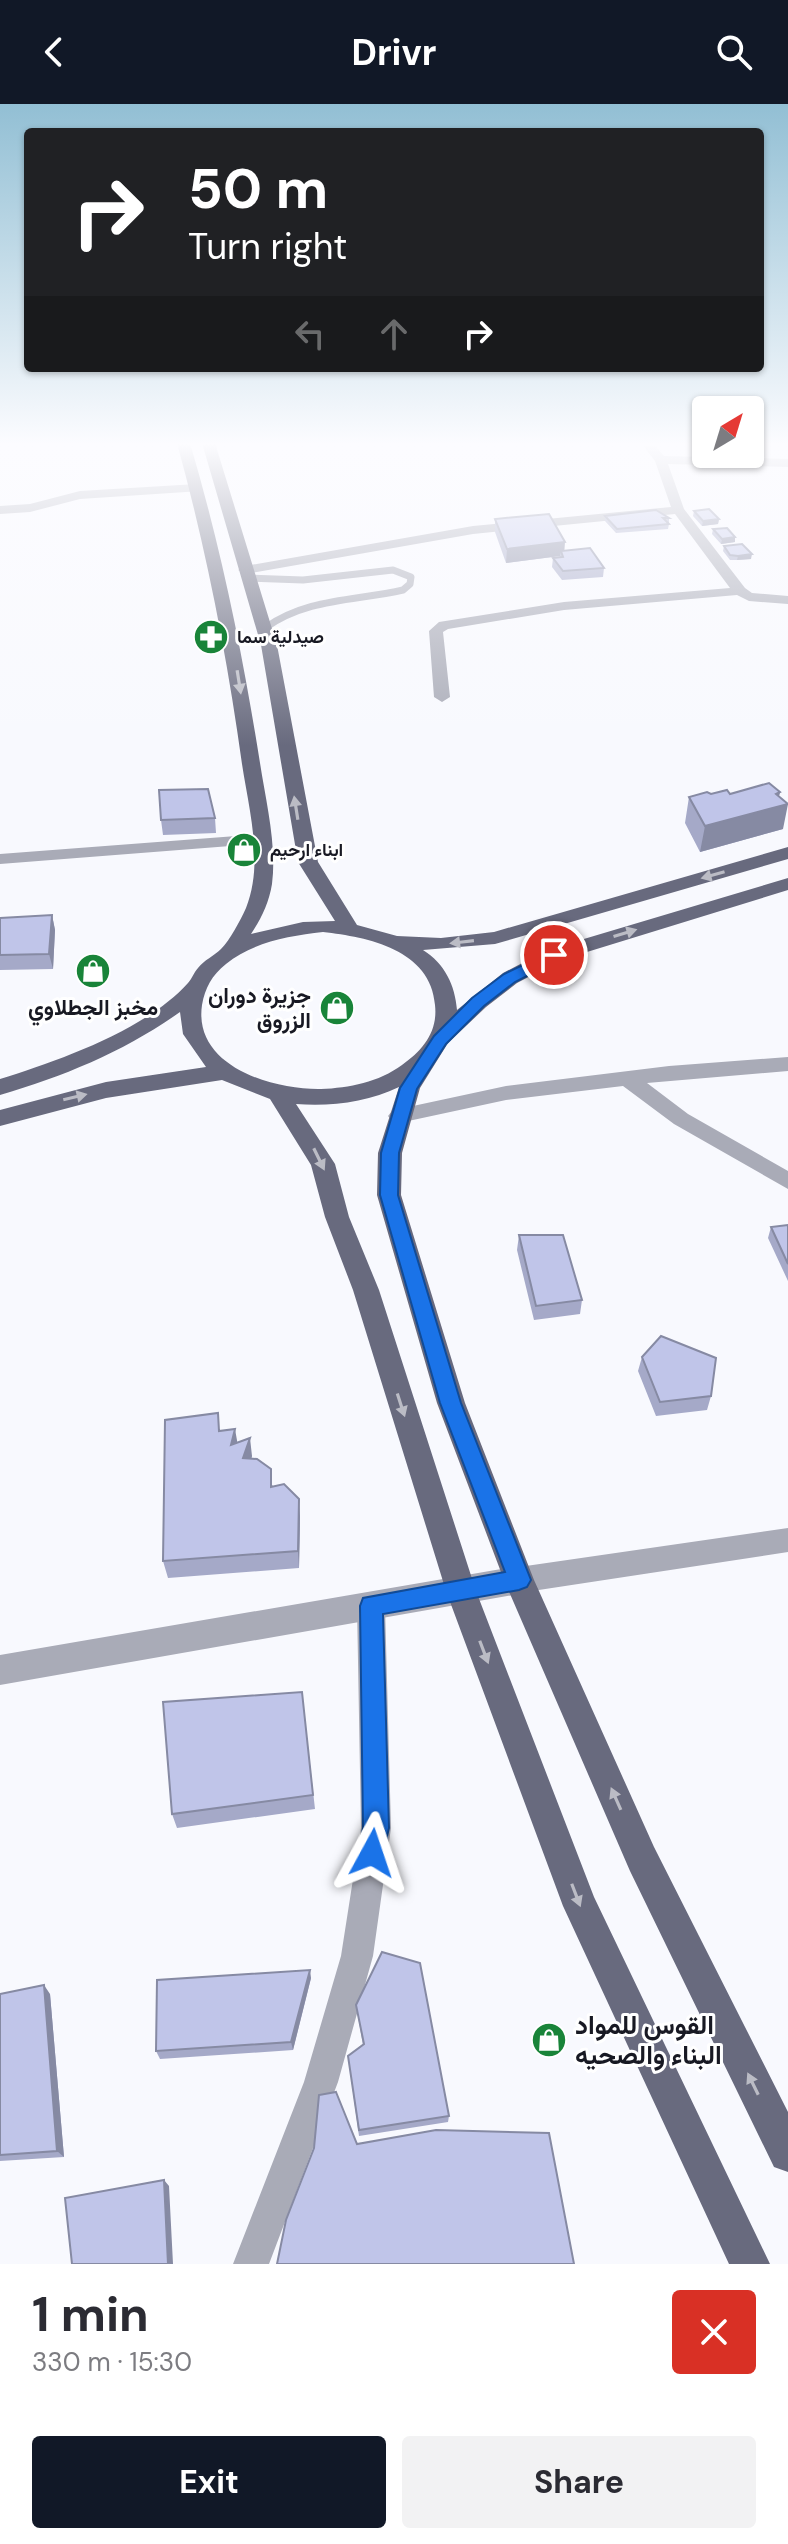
<!DOCTYPE html>
<html lang="en">
<head>
<meta charset="utf-8">
<style>
	body { margin:0; font-family:"DM Sans",Vazirmatn,sans-serif; background:#f2f2f3; color:#2b2b33; height:100vh; display:flex; flex-direction:column; font-size:30px; white-space:nowrap }
	* { box-sizing:border-box; margin:0 }
	p { font-size:26px; color:#7c7c81 }
	.icon { flex:none; width:44px; height:44px; fill:none; stroke:currentColor; stroke-width:2; stroke-linecap:round; stroke-linejoin:round }
	.map { position:relative; height:2160px; overflow:hidden }
	.details { display:flex; flex-direction:column; background:#fff; flex:1 }
	.details>* { flex:none }
	.banner { position:absolute; left:24px; top:24px; width:740px; height:244px; border-radius:8px; box-shadow:0 2px 6px #0004; background:#202124; color:#fff; overflow:hidden }
	.needle { width:52px; rotate:38deg }
	.controls { position:absolute; left:692px; top:292px; display:grid; gap:16px }
	.controls a { display:grid; place-items:center; width:72px; height:72px; border-radius:8px; background:#fff; box-shadow:0 2px 6px #0004; font-size:40px }
	.pin { position:absolute; display:grid; place-items:center; width:68px; height:68px; color:#fff; margin:-34px; border:4px solid #fff; border-radius:50%; box-shadow:0 2px 8px #0007 }
	.me { position:absolute; width:88px; margin:-44px; rotate:5deg; stroke-linejoin:round; filter:drop-shadow(0 0 6px #0008) }
	.turn { display:flex; align-items:center; gap:28px; height:168px; padding:0 32px; font-size:36px }
	.turn .icon { width:104px; height:104px; stroke-width:2.5 }
	.turn b { display:block; font-size:56px; line-height:68px }
	.lanes { display:flex; align-items:center; height:76px; padding:0 32px; background:#0003; justify-content:center; gap:40px; direction:ltr }
	.lanes .off { opacity:.35 }
	.round { display:grid; place-items:center; flex:none; width:84px; height:84px; border-radius:8px; background:#f2f2f3 }
	.headline { display:flex; align-items:center; justify-content:space-between; height:136px; padding:0 32px }
	h1 { font-size:48px; font-weight:700; line-height:60px }
	.primary-button { display:flex; gap:16px; margin-top:auto; padding:16px 32px }
	.primary-button a { flex:1; height:92px; border-radius:8px; background:#111827; color:#fff; font-size:32px; font-weight:700; line-height:92px; text-align:center }
	.primary-button a+a { background:#f2f2f3; color:#2b2b33 }
	header { display:flex; justify-content:space-between; align-items:center; height:104px; padding:0 32px; background:#111827; color:#fff; font-size:36px; font-weight:700 }
	.map>svg:first-child { display:block }
	.lines { fill:none; stroke-linecap:round; stroke-linejoin:round }
	.service { stroke:#a9abb7; stroke-width:7 }
	.minor { fill:#a9abb7; fill-rule:evenodd }
	.tertiary { fill:#a9abb7; fill-rule:evenodd }
	.primary { fill:#686a7e; fill-rule:evenodd }
	.wall { fill:#a5a9c8 }
	.shaded-wall { fill:#868aa3 }
	.building { fill:#c0c5e9; stroke:#868aa3; stroke-width:2 }
	.oneway { fill:#bbbcc5 }
	.route { fill:#1a73e8; stroke:#114b97; stroke-width:2 }
	.labels { text-anchor:middle; stroke-width:6; stroke-linejoin:round; paint-order:stroke }
	.far-poi-label { font-size:18px; font-weight:bold; fill:#181923; stroke:#fff; text-anchor:start }
	.poi-label { font-size:22px; font-weight:bold; fill:#181923; stroke:#fff; text-anchor:end }
	.near-poi-label { font-size:26px; font-weight:bold; fill:#181923; stroke:#fff; text-anchor:start }
</style>
</head>
<body>
<header><svg class="icon" aria-label="back" viewBox="0 0 24 24"><path d="M15 5l-7 7 7 7"/></svg>Drivr<svg class="icon" aria-label="search" viewBox="0 0 24 24"><circle cx="10" cy="10" r="6"/><path d="M15 15l6 6"/></svg></header>
<div class="map">
<svg width="788" height="2160" viewBox="0 0 788 2160">
	<rect width="100%" height="100%" fill="#f8f9fe"/>
	<g class="lines">
		<path class="service" d="M248 474 303 476 393 466 411 473 410 480 403 486C355 497 307 494 265 524"/>
		<path class="minor" d="M641 339H653L664 352 788 355V363L668 360 684 405 745 484 752 489 788 492V500L749 497 737 491 564 506 448 525 443 528 450 593 442 598 434 593 429 527 439 518 564 498 730 484 675 410 473 430 245 470 238 466 245 462 473 422 671 403 655 357Z
			M197 380 201 381V387L80 395 30 408 0 410V402L30 400 80 387Z
			M262 730 268 731 271 735 268 739 0 760V750Z
			M788 953V967L647 979 688 1010 788 1067V1085L674 1020 623 982 506 996 399 1019 392 1017 388 1012 392 1007 399 1005 506 982 669 962Z
			M788 1424V1448L519 1489 509 1485 505 1476 509 1467 519 1463Z
			M371 1489 381 1493 385 1502 391 1724 373 1852 338 1978 269 2160H233L304 1978 341 1852 361 1724 357 1502 361 1493Z"/>
		<path class="tertiary" d="M519 1462 530 1466 534 1476 530 1486 519 1490 0 1581V1551Z"/>
		<path class="primary" d="M177 339H190C221 444 243 551 260 659 266 698 277 741 272 780 269 799 261 815 251 830L303 818 335 817 298 758 261 541 202 339H215L277 541 318 758 357 821 397 832 441 834 494 828 788 743V755L495 840 423 846C445 860 455 881 457 906L503 869 547 846 788 774V786L561 856 517 879 486 903 448 939 420 984 402 1049 401 1091 465 1299 534 1476 654 1743 788 2008V2068L774 2063 630 1767 504 1476 437 1299 377 1091 378 1049 399 983C368 998 330 1003 296 1000L335 1060 349 1113 379 1186 476 1487 594 1793 770 2160H729L563 1802 446 1487 353 1186 325 1113 311 1061 270 995 222 976 106 994 0 1022V1006L106 978 206 963 183 930 180 908C125 947 65 972 0 991V975C58 957 146 926 188 879 192 875 194 868 198 864 204 856 214 852 221 845 230 836 240 817 246 804 264 759 249 706 242 660 227 551 206 445 177 339ZM323 828C368 833 431 846 435 901 438 928 423 946 402 961 379 978 349 984 321 985 274 986 193 963 202 901 205 884 212 871 226 860 253 838 289 832 323 828Z"/>
	</g>
	<path class="wall" d="M694 407 719 415 718 420 702 422 693 412Z
		M605 412 669 414V419H667L669 420 668 425 616 429 605 417Z
		M495 415 604 464 603 473 562 476 552 463 553 454 560 452 506 459 495 428Z
		M713 425 735 433V438L721 440 712 430Z
		M724 442 751 455 737 456H730L723 447Z
		M780 688 779 692 783 725 700 748 685 719 689 693 711 690Z
		M215 714 216 729 163 731 161 716Z
		M52 811 55 826 53 865 0 866V814Z
		M788 1121V1177L768 1134 771 1123Z
		M519 1131 582 1196 580 1210 534 1216 517 1146Z
		M642 1253 711 1292 707 1306 656 1312 638 1267Z
		M221 1327 237 1338 252 1352 251 1355 273 1382 300 1412 299 1464 168 1474 163 1457Z
		M302 1588 315 1705 177 1724 172 1710Z
		M311 1874 293 1946 160 1955 156 1947Z
		M0 1890H50L64 2053 0 2057Z
		M356 1901 449 2012 448 2018 359 2032 348 1952 363 1941Z"/>
	<path class="shaded-wall" d="M719 415 718 420 702 422 703 417Z
		M735 433V438L721 440 722 435Z
		M565 438 564 452 561 447 560 452 506 459 507 445Z
		M752 450 751 455 737 456 738 452Z
		M780 688 776 703 788 700 783 725 700 748 705 722Z
		M52 811 55 826 53 865 49 850Z
		M235 1325 238 1342 231 1341Z
		M250 1334 252 1352 246 1372 243 1354Z
		M299 1395 300 1412 299 1464 298 1447Z
		M310 1866 311 1874 293 1946 291 1938Z
		M44 1881 50 1890 64 2053 57 2047Z
		M164 2076 169 2082 173 2160H168Z"/>
	<path class="building" d="M709 405 719 415 703 417 694 407Z
		M656 406 669 414H663L669 420 617 425 605 412Z
		M549 410 565 438 507 445 495 415Z
		M727 424 735 433 722 435 713 425Z
		M742 440 752 450 738 452 730 451 724 442Z
		M590 444 604 464 563 467 553 454 563 453 561 447Z
		M769 679 780 688 776 690 788 700 705 722 689 693 707 688 711 690 727 686 730 690Z
		M208 685 215 714 161 716 159 686Z
		M52 811 49 850 0 851V814Z
		M788 1121V1160L771 1123Z
		M519 1131H563L582 1196 536 1202Z
		M661 1232 716 1254 711 1292 660 1298 642 1253Z
		M218 1309 219 1327 235 1325 231 1341 250 1334 243 1354 257 1355 271 1365V1383L284 1380 299 1395 298 1447 163 1457 165 1316Z
		M302 1588 313 1691 172 1710 163 1598Z
		M382 1848 420 1859 449 2012 359 2026 348 1952 364 1940 356 1901Z
		M310 1866 291 1938 156 1947 157 1876Z
		M44 1881 57 2047 0 2051V1890Z
		M336 1988 357 2040 436 2026 549 2029 574 2160H277L286 2116 314 2044 319 1991Z
		M164 2076 168 2160H72L65 2094Z"/>
	<defs><path id="oneway-solid" d="M-6-.8H1V-3.2L6.5 0L1 3.2V.8H-6Z" transform="scale(2)"/></defs>
	<g class="oneway">
		<use href="#oneway-solid" transform="translate(239 578) rotate(81)"/>
		<use href="#oneway-solid" transform="translate(296 704) rotate(-99)"/>
		<use href="#oneway-solid" transform="translate(713 771) rotate(164)"/>
		<use href="#oneway-solid" transform="translate(625 829) rotate(-17)"/>
		<use href="#oneway-solid" transform="translate(462 838) rotate(173)"/>
		<use href="#oneway-solid" transform="translate(75 993) rotate(-13)"/>
		<use href="#oneway-solid" transform="translate(319 1055) rotate(64)"/>
		<use href="#oneway-solid" transform="translate(401 1301) rotate(72)"/>
		<use href="#oneway-solid" transform="translate(484 1548) rotate(69)"/>
		<use href="#oneway-solid" transform="translate(616 1695) rotate(-114)"/>
		<use href="#oneway-solid" transform="translate(576 1791) rotate(69)"/>
		<use href="#oneway-solid" transform="translate(753 1980) rotate(-116)"/>
	</g>
	<linearGradient id="sky" x2="0" y2="1"><stop stop-color="#92bfd4"/><stop offset="0.53" stop-color="#fcfcff"/><stop offset="1" stop-color="#fcfcff" stop-opacity="0"/></linearGradient>
	<rect width="788" height="642" fill="url(#sky)"/>
	<path class="route" d="M554 846 562 851 560 855 515 878 484 902 446 940 417 985 399 1049 398 1091 461 1299 531 1476 527 1483 519 1486 383 1510 389 1724 381 1758 372 1762 363 1758 359 1749 363 1724 360 1502 363 1494 505 1468 440 1299 380 1091 381 1049 400 984 434 932 472 894 504 870Z"/>
	<defs>
		<g id="pharmacy-disc" transform="scale(1.8)"><circle r="9.5" fill="#198439" stroke="#fff"/><path d="M-2-6h4v4h4v4h-4v4h-4v-4h-4v-4h4Z" fill="#fff"/></g>
		<g id="shop-disc" transform="scale(1.8)"><circle r="9.5" fill="#198439" stroke="#fff"/><path d="M-5-2.5h2.3a2.7 3.5 0 0 1 5.4 0H5L5.5 6h-11ZM-1.5-2.5h3a1.5 2.3 0 0 0-3 0Z" fill="#fff"/></g>
	</defs>
	<g fill-rule="evenodd">
		<use href="#pharmacy-disc" x="211" y="533"/>
		<use href="#shop-disc" x="244" y="746"/>
		<use href="#shop-disc" x="93" y="867"/>
		<use href="#shop-disc" x="337" y="904"/>
		<use href="#shop-disc" x="549" y="1936"/>
	</g>
	<g class="labels">
		<g class="far-poi-label">
			<text x="237" y="539">صيدلية سما</text>
			<text x="270" y="752">ابناء ارحيم</text>
		</g>
		<g class="poi-label">
			<text x="311" y="899">جزيرة دوران<tspan x="311" dy="25">الزروق</tspan></text>
			<text x="93" y="911" text-anchor="middle">مخبز الجطلاوي</text>
		</g>
		<g class="near-poi-label">
			<text x="575" y="1930">القوس للمواد<tspan x="575" dy="30">البناء والصحيه</tspan></text>
		</g>
	</g>
</svg>
<div class="controls">
<a><svg class="needle" viewBox="-14 -14 28 28"><path d="M0-13l5 13h-10z" fill="#e53935"/><path d="M0 13l5-13h-10z" fill="#7c7c81"/></svg></a>
</div>
<div class="pin" style="left:554px;top:851px;background:#d93025"><svg class="icon" aria-label="arrive" viewBox="0 0 24 24"><path d="M6 21V4h12l-3 4 3 4H6"/></svg></div>
<svg class="me" style="left:372px;top:1749px" viewBox="-20 -20 40 40"><path d="M0-17L14 15 0 8-14 15z" fill="#1a73e8" stroke="#fff" stroke-width="4"/></svg>
<div class="banner">
<div class="turn"><svg class="icon" aria-label="right" viewBox="0 0 24 24"><path d="M7 20v-9h11M14 6l5 5-5 5"/></svg><div><b>50 m</b>Turn right</div></div>
<div class="lanes"><svg class="icon off" aria-label="left" viewBox="0 0 24 24"><path d="M17 20v-9H6M10 6l-5 5 5 5"/></svg><svg class="icon off" aria-label="ahead" viewBox="0 0 24 24"><path d="M12 20V5M6 11l6-6 6 6"/></svg><svg class="icon" aria-label="right" viewBox="0 0 24 24"><path d="M7 20v-9h11M14 6l5 5-5 5"/></svg></div>
</div>
</div>
<section class="details">
<div class="headline"><div><h1>1 min</h1><p>330 m · 15:30</p></div><a class="round" style="background:#d93025;color:#fff"><svg class="icon" aria-label="close" viewBox="0 0 24 24"><path d="M6 6l12 12M18 6L6 18"/></svg></a></div>
<div class="primary-button"><a>Exit</a><a>Share</a></div>
</section>
</body>
</html>
